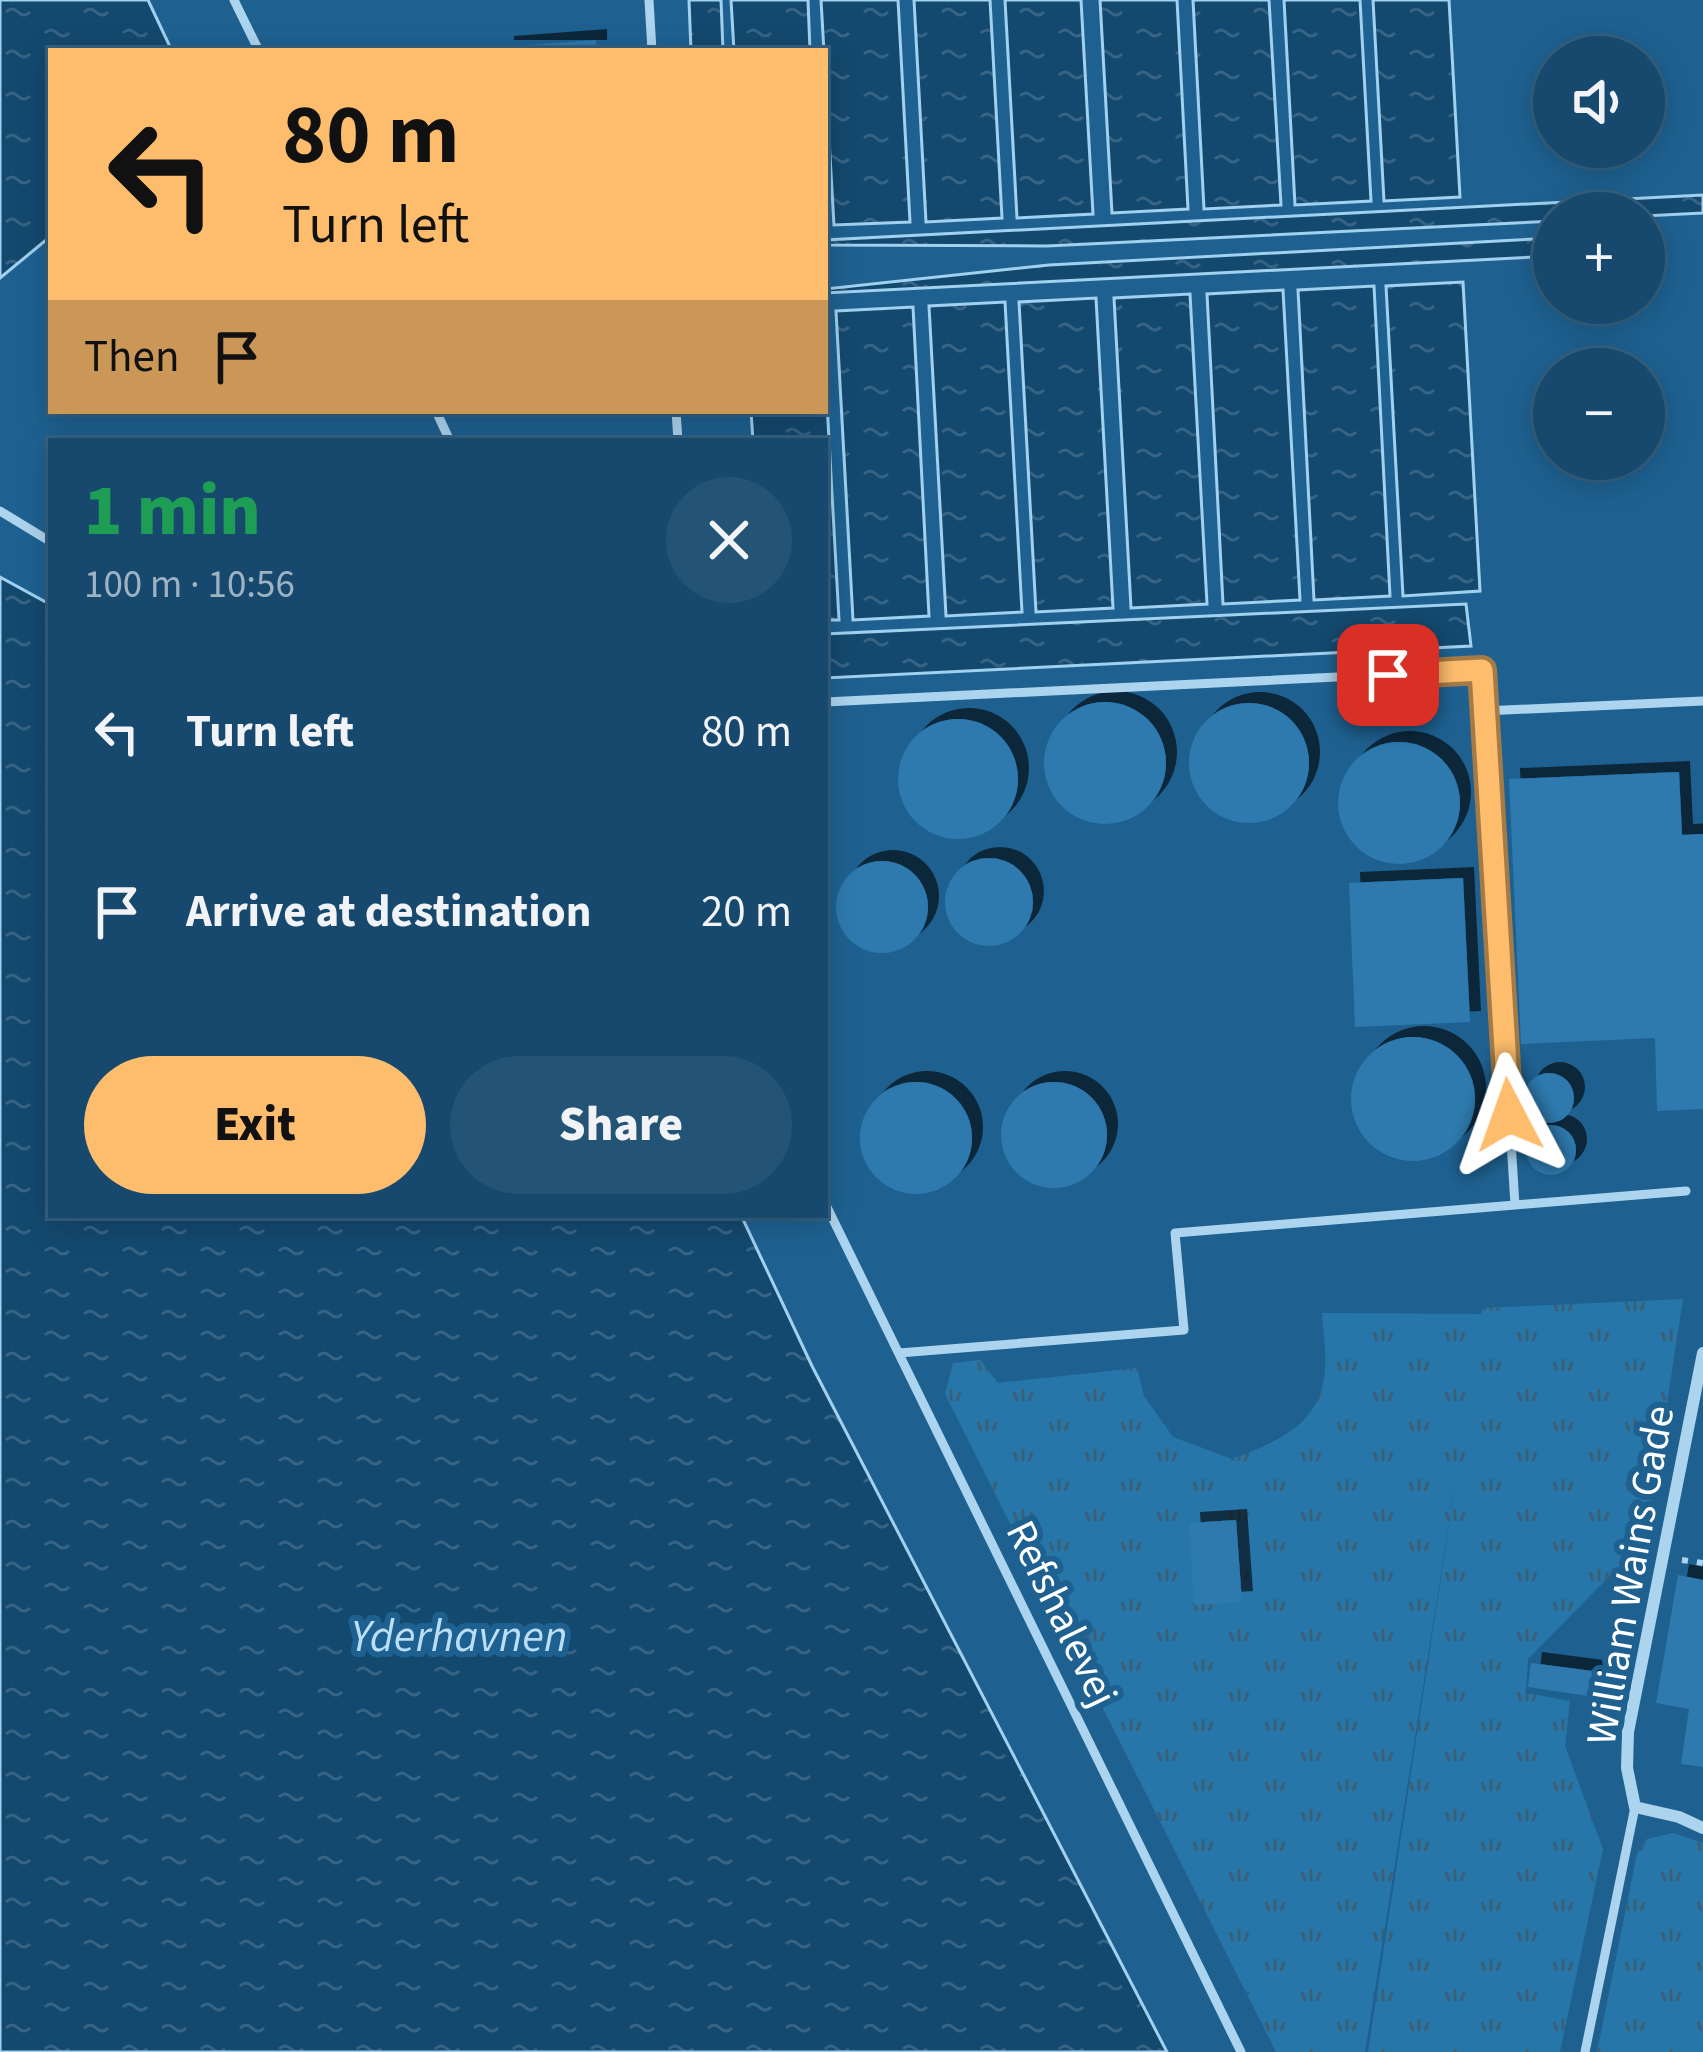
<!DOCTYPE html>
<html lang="en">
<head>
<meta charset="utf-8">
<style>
	body { margin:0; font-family:"Source Sans 3",sans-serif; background:#235375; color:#f1f3f6; height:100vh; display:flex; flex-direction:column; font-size:45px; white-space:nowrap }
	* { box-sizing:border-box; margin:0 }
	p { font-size:39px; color:#9eb2c2 }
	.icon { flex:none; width:66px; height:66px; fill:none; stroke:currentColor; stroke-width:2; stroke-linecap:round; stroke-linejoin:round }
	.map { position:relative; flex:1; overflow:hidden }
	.panel { position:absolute; left:48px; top:438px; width:780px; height:780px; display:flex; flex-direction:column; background:#16496d; border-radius:0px; box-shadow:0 6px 30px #0003,0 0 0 3px #356180 }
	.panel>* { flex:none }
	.guide { position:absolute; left:48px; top:48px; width:780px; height:366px; border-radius:0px; box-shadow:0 6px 30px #0003,0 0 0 3px #356180; background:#fdbd6c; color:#111; overflow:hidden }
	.tools { position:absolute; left:1533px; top:36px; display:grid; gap:24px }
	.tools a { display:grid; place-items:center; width:132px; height:132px; border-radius:50%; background:#16496d; box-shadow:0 6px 30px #0003,0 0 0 3px #356180; font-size:60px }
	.pin { position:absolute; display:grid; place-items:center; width:102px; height:102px; color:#fff; margin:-51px; border-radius:24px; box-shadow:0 6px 18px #0006 }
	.me { position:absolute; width:132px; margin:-66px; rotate:356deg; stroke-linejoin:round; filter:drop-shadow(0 0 9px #0008) }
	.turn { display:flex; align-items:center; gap:42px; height:252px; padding:0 36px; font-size:54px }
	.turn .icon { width:156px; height:156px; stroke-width:2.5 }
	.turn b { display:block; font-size:84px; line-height:102px }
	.then { display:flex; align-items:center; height:114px; padding:0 36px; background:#0003; gap:24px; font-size:45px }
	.round { display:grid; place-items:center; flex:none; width:126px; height:126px; border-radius:63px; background:#235375 }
	.head { display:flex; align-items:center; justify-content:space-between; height:204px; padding:0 36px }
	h1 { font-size:72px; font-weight:800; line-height:90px; color:#1e9e55 }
	.cta { display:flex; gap:24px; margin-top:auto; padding:24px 36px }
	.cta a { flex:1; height:138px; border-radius:72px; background:#fdbd6c; color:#111; font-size:48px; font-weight:800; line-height:138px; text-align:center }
	.cta a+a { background:#235375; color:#f1f3f6 }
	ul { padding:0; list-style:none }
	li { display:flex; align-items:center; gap:36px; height:180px; padding:0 36px }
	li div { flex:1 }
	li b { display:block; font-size:45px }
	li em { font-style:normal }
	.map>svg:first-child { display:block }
	.grass { fill:url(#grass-tufts) }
	.water { fill:url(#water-ripples); stroke:#a1d1ef; stroke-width:3 }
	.building { fill:#2d7aae; filter:url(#shadow) }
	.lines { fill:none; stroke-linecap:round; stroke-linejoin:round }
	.path { stroke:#add4ee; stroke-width:6; stroke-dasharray:6 9; stroke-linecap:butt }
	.service { stroke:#add4ee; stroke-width:9 }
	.minor { stroke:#add4ee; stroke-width:12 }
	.route-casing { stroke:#a47b46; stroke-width:30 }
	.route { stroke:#fdbd6c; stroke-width:21 }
	.labels { text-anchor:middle; stroke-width:12; stroke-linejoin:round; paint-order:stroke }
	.street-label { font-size:42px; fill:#fff; stroke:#1e6191 }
	.water-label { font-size:45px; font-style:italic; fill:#badef5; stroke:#1e6191 }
</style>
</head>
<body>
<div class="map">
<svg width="1703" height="2052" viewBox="0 0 1703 2052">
	<defs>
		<pattern id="grass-tufts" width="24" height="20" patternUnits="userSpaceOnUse" patternTransform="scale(3)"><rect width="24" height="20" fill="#2776a9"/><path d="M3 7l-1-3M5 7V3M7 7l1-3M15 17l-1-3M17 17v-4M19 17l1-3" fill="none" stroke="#3b5f76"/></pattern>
		<pattern id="water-ripples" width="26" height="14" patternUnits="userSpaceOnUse" patternTransform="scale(3)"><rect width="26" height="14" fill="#14496f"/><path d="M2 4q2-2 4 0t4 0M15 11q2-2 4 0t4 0" fill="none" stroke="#376485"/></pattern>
		<filter id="shadow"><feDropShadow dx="11" dy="-11" stdDeviation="0" flood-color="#0009"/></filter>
	</defs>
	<rect width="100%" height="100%" fill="#1e6191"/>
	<path class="grass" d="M1683 1299 1646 1539 1528 1659 1526 1693 1570 1701 1565 1746 1603 1849 1560 2052H1368L1461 1448 1365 2052H1276L945 1394 953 1363 980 1360 998 1383 1137 1368 1144 1396 1173 1437 1232 1459C1276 1442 1320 1426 1325 1371 1327 1353 1323 1332 1322 1313L1481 1314 1483 1308Z
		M1673 1833 1703 1843V2052H1597L1637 1854 1647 1839Z"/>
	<path class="water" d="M0 0H148L172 51H51V236L0 278Z
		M689 0H721L723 51H691Z
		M731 0H808L810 51H734Z
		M821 0H898L910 222 834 225Z
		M914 0H990L1002 218 926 222Z
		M1005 0H1081L1093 214 1017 218Z
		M1100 0H1177L1188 209 1112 213Z
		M1193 0H1269L1281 205 1204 209Z
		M1284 0H1360L1371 201 1295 205Z
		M1373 0H1449L1460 197 1384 201Z
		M1703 195V213L1644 216V213H1554V221L1047 246 825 245V240Z
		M1554 238V256L825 293V289L1049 265Z
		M1463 282 1480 591 1403 596 1386 286Z
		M1374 286 1390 596 1314 600 1298 290Z
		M1283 290 1300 600 1223 604 1207 294Z
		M1190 294 1207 604 1131 608 1114 298Z
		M1096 298 1113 608 1036 612 1019 302Z
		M1005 302 1022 612 946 616 929 306Z
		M913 307 929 616 853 620 836 311Z
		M825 367 839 620H825V441H753L751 411H825Z
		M0 577 51 605V1215H741L812 1366 1167 2052H0Z
		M1466 604 1471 646 825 678V634Z"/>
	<path class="building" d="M596 40V51H503V47Z
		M1044 763a61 61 0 1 1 122 0a61 61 0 1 1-122 0Z
		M1189 763a60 60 0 1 1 120 0a60 60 0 1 1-120 0Z
		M898 779a60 60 0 1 1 120 0a60 60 0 1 1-120 0Z
		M1338 803a61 61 0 1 1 122 0a61 61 0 1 1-122 0Z
		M1679 772 1682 835 1703 834V1109L1657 1111 1655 1038 1521 1044 1509 779Z
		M945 902a44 44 0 1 1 88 0a44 44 0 1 1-88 0Z
		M836 907a46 46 0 1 1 92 0a46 46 0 1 1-92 0Z
		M1463 878 1470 1022 1355 1027 1349 883Z
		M1351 1099a62 62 0 1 1 124 0a62 62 0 1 1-124 0Z
		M1524 1098a25 25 0 1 1 50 0a25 25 0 1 1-50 0Z
		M860 1138a56 56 0 1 1 112 0a56 56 0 1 1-112 0Z
		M1001 1135a53 53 0 1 1 106 0a53 53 0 1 1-106 0Z
		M1526 1150a25 25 0 1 1 50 0a25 25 0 1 1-50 0Z
		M1236 1520 1242 1602 1194 1605 1189 1523Z
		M1678 1575 1703 1580V1767L1681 1764 1689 1709 1656 1703Z
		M1531 1663 1608 1673 1618 1685 1614 1700 1528 1687Z"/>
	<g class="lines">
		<path class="path" d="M1682 1560 1703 1563"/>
		<path class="service" d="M234 0 259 51
			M649 0 652 51
			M436 411 450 441
			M676 411 678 441
			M0 511 51 542
			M825 702 1482 670 1484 711 1703 701
			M1484 711 1515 1205 1686 1191
			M825 1203 1241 2052
			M899 1353 1184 1330 1175 1233 1515 1205
			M1585 2052 1635 1807"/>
		<path class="minor" d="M1703 1353 1628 1732 1627 1768 1635 1807 1679 1817 1703 1828"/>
	</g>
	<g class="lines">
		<g class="route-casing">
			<path id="route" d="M1388 675 1482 670 1509 1115"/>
		</g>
		<use href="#route" class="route"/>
	</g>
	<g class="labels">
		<g class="street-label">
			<text transform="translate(1629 1575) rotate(-80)" y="15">William Wains Gade</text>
			<text transform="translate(1063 1613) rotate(64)" y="15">Refshalevej</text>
		</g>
		<g class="water-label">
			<text x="459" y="1651">Yderhavnen</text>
		</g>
	</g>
</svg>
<div class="tools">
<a><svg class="icon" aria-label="sound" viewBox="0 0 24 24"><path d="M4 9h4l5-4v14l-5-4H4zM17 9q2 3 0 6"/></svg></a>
<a>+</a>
<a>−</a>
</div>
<div class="pin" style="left:1388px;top:675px;background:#d93025"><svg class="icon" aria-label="arrive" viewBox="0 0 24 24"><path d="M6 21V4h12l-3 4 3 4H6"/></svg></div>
<svg class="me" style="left:1509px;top:1115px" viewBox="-20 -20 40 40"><path d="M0-17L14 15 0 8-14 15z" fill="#fdbd6c" stroke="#fff" stroke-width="4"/></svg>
<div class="guide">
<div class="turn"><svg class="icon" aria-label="left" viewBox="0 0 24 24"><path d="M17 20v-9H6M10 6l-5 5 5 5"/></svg><div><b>80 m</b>Turn left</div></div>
<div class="then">Then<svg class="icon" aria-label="arrive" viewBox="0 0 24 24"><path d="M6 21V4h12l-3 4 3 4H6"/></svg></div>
</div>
<section class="panel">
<div class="head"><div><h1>1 min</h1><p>100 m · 10:56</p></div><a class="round"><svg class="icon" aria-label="close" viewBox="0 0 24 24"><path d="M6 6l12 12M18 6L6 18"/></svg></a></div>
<ul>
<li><svg class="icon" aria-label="left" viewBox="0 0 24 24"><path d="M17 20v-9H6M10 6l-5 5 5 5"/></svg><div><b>Turn left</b></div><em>80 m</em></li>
<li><svg class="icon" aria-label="arrive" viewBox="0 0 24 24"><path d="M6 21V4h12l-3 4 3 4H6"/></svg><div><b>Arrive at destination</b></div><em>20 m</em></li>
</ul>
<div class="cta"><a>Exit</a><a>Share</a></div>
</section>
</div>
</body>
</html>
